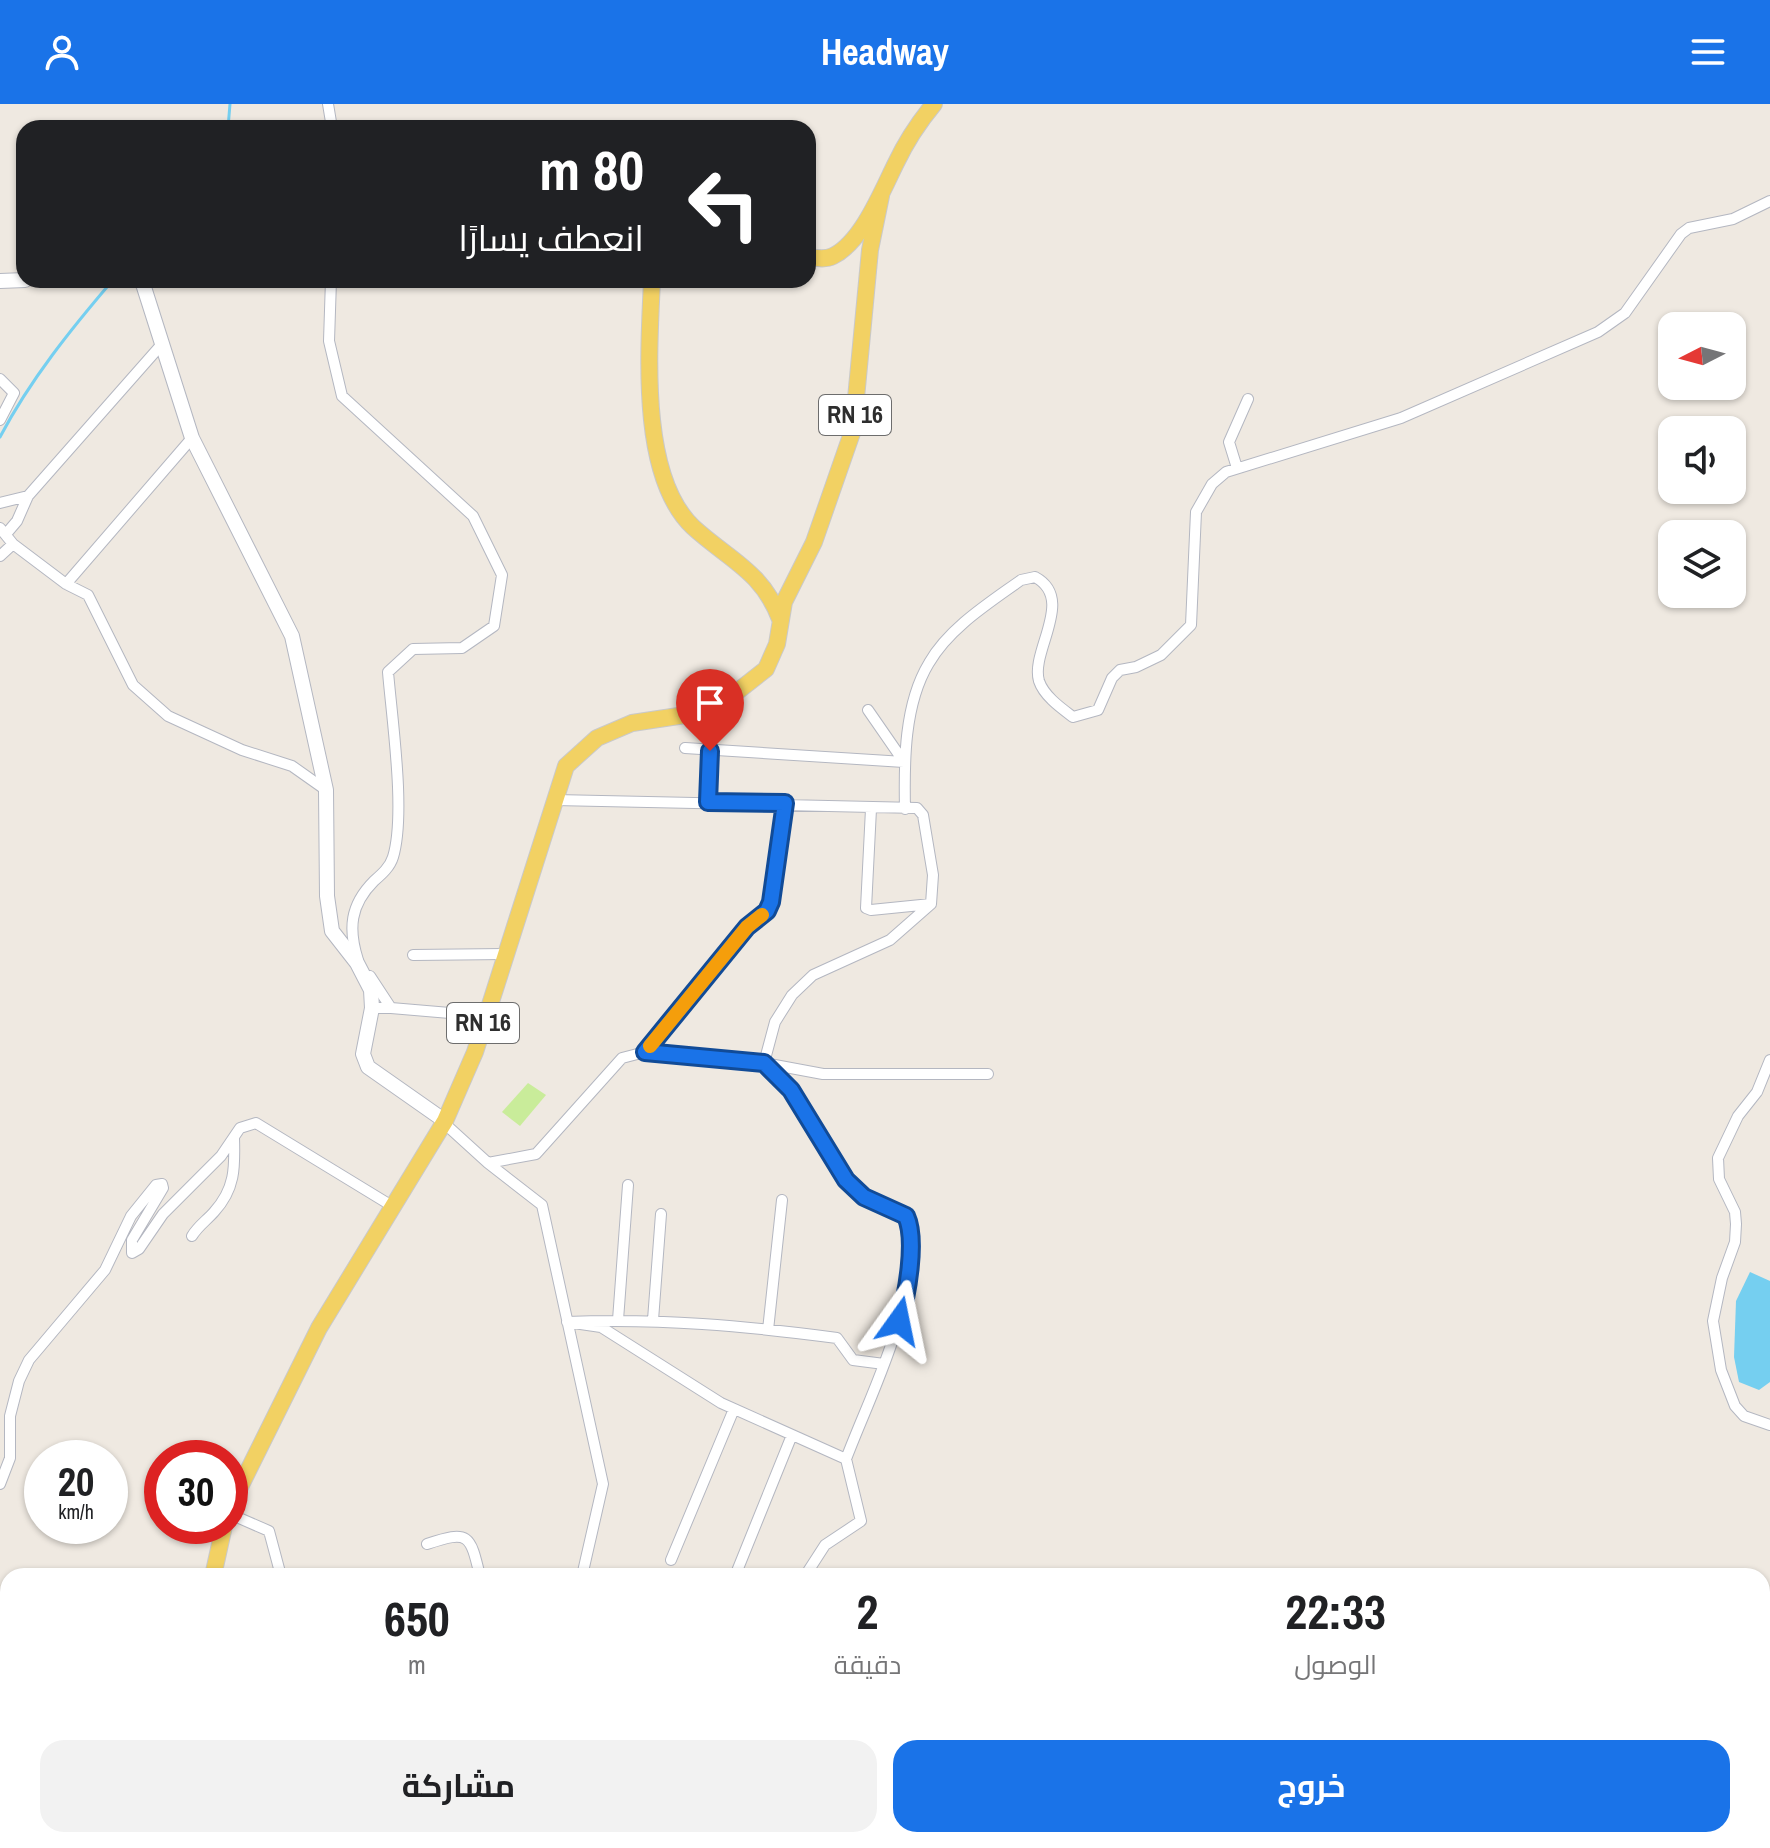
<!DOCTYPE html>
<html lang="ar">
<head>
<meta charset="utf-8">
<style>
	body { margin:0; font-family:"Archivo Narrow",Cairo,sans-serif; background:#f2f2f2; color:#202124; direction:rtl; height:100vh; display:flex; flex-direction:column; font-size:30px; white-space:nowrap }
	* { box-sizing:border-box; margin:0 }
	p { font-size:26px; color:#757577 }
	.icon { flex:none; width:44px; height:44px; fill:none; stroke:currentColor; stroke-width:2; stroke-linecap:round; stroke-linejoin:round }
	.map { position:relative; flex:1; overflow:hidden; direction:ltr }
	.drawer { position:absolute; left:0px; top:1464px; width:1770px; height:280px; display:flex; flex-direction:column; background:#fff; border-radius:24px 24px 0 0; box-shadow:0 2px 6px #0004; direction:rtl }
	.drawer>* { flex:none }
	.hud { position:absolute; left:16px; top:16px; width:800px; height:168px; border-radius:24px; box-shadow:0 2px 6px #0004; direction:rtl; background:#202124; color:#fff; overflow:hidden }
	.needle { width:52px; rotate:264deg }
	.fabs { position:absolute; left:1658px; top:208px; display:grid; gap:16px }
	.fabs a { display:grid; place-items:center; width:88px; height:88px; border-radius:16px; background:#fff; box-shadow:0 2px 6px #0004; font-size:40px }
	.speed { position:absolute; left:24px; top:1336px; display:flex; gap:16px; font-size:40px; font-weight:700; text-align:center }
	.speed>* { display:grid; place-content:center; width:104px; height:104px; border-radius:50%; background:#fff; box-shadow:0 2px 6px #0004; line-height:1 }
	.speed small { font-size:20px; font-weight:400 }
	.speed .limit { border:12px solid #d22; background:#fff; color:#111 }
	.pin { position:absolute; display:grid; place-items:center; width:68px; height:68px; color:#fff; margin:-82px -34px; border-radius:50% 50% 50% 0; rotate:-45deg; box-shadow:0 0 8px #0007 }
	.pin .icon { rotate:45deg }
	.me { position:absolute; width:88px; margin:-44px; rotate:12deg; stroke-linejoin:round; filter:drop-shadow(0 0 6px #0008) }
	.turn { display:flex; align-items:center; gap:28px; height:168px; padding:0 40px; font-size:36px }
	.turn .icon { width:104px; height:104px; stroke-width:2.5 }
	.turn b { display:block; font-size:56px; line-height:68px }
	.eta { display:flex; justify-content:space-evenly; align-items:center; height:136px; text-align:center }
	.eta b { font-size:48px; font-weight:700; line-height:56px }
	.button { display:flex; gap:16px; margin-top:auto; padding:16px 40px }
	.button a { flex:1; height:92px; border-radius:24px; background:#1a73e8; color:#fff; font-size:32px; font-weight:700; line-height:92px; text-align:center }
	.button a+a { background:#f2f2f2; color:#202124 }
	header { display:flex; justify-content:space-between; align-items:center; height:104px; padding:0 40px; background:#1a73e8; color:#fff; font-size:36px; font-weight:700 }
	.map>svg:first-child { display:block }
	.pitch { fill:#c9ec9a }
	.water { fill:#75cff0 }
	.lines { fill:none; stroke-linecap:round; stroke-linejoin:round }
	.stream { stroke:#75cff0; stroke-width:3 }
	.street-casing { stroke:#b4b7c1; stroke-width:12 }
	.secondary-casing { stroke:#b4b7c1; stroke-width:16 }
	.primary-casing { stroke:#c9c9c9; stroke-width:18 }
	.street { stroke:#fff; stroke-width:10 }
	.secondary { stroke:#fff; stroke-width:14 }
	.primary { stroke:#f2d163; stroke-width:16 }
	.route-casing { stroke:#114b97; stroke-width:20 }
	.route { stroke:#1a73e8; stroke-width:14 }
	.slow { stroke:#f59e0b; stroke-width:14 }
	.labels { text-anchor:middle; stroke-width:6; stroke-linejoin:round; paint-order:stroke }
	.shield { fill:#fff; stroke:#6d6d6d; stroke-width:2 }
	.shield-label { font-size:24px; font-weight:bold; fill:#2e2e2e }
</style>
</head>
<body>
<header><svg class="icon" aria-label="menu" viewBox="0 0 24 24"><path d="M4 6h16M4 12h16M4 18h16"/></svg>Headway<svg class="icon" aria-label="person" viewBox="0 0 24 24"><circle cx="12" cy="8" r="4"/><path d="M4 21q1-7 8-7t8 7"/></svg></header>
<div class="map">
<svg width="1770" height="1744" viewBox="0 0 1770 1744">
	<rect width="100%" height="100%" fill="#efe9e1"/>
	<path class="pitch" d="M528 979 546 991 520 1022 502 1008Z"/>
	<path class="water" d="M1750 1168 1770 1177V1278L1759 1286 1739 1278 1734 1253 1736 1197Z"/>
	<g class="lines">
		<path class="stream" d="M228 24 230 0
			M0 333C30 276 71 225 113 176"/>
		<g class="street-casing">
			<path id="street" d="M328 0 332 24
				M331 176 329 237 342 292 473 412 502 471 494 522 462 544 413 545 388 568C392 616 406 710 393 753 390 763 382 770 374 777 350 801 348 825 358 856
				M0 275 14 289 0 316
				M1237 364 1229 338 1248 295
				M0 399 28 392 162 240
				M0 424 13 440 66 480 88 491 133 581 168 612 242 646 292 662 326 686
				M6 430 17 417 28 392
				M0 452 13 440
				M66 480 192 334
				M868 606 904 658
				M685 644 904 658
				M555 696 917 704 923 711 933 771 931 800 890 836 813 871 792 891 775 918 764 959 791 986 846 1076 864 1093 899 1107 909 1118C918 1202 875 1279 846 1355
				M708 698 710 647
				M871 705 866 804 871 806 931 800
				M905 705C904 658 904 600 929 559 949 524 989 499 1021 476L1035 473C1076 495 1030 547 1039 577 1044 592 1061 604 1073 613L1098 606 1112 574 1120 566 1136 563 1161 551 1191 521 1196 408 1212 380 1226 368 1401 314 1598 228 1625 209 1681 130 1689 124 1733 115 1770 97
				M413 851 505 850
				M370 872 391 904H372
				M391 904 485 912
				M645 948 747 823 767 807 785 699
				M1770 956 1757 988 1738 1012 1718 1054 1719 1075 1735 1108 1736 1120 1735 1138 1722 1174 1713 1217 1721 1266 1735 1302 1744 1312 1770 1321
				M444 1019 488 1059 542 1101 603 1380 582 1472
				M488 1059 536 1050 622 954 645 948 764 959 823 970H988
				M192 1132C198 1122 206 1117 214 1108 235 1085 235 1064 234 1034
				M618 1216 628 1081
				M653 1216 661 1110
				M768 1226 782 1096
				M0 1380 10 1354V1312L19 1277 29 1256 105 1166 131 1112 156 1081 162 1080 163 1084 132 1136V1149L139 1145 163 1110 221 1052 240 1024 256 1019 392 1102
				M230 1410 269 1427 281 1472
				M427 1440C469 1426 470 1430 480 1472
				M671 1456 734 1305
				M735 1472 792 1331
				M805 1472 825 1441 861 1417 846 1355 721 1299 601 1223 567 1218C658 1214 747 1222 837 1234L853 1256 884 1260
				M386 1736 388 1741 482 1744 519 1736
				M630 1736 634 1744
				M708 1736 713 1744
				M750 1744 751 1736
				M841 1744 846 1736"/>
		</g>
		<g class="secondary-casing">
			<path id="secondary" d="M139 176 143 180 192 334 292 532 326 686 327 792 332 827 357 859 371 886 372 904 363 950 368 963 445 1017
				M0 177 25 176"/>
		</g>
		<g class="primary-casing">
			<path id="primary" d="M808 153C816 154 825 156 833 152 862 138 882 87 896 59 906 38 919 18 934 0
				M652 176C649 246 639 372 693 423 729 456 762 467 780 515
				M230 1403 319 1224 445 1017 475 948 566 662 597 634 632 619 705 608 724 598 766 565 777 540 784 498 814 438 853 326 870 146 881 92
				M213 1472 224 1422
				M144 1744 147 1736"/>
		</g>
		<use href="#street" class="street"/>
		<use href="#secondary" class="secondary"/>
		<use href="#primary" class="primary"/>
	</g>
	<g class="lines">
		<g class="route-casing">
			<path id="route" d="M710 647 708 698 785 699 771 798 767 807 747 823 645 948 764 959 791 986 846 1076 864 1093 906 1112C917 1136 907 1192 899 1217"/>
		</g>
		<use href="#route" class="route"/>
		<path class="slow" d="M650 942 747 823 762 811"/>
	</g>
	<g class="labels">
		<g class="shield">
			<rect x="819" y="291" width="72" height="40" rx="6"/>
			<rect x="447" y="899" width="72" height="40" rx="6"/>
		</g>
		<g class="shield-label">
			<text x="855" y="319">RN 16</text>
			<text x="483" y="927">RN 16</text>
		</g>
	</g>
</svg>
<div class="fabs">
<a><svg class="needle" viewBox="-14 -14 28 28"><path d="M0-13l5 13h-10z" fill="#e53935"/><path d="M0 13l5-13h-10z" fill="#757577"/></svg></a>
<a><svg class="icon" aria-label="sound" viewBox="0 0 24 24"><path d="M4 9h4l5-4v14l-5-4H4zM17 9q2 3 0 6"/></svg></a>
<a><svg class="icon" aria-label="layers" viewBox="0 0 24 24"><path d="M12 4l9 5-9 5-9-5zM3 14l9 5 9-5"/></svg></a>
</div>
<div class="speed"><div>20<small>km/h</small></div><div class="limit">30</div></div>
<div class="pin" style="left:710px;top:647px;background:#d93025"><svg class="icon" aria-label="arrive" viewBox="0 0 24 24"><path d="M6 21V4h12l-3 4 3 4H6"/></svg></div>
<svg class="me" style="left:899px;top:1217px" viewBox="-20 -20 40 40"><path d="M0-17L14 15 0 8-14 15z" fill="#1a73e8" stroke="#fff" stroke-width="4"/></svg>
<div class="hud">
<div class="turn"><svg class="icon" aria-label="left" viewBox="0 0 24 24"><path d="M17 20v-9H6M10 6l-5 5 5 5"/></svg><div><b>80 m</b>انعطف يسارًا</div></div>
</div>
<section class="drawer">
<div class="eta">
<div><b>22:33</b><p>الوصول</p></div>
<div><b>2</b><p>دقيقة</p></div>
<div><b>650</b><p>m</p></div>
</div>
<div class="button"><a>خروج</a><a>مشاركة</a></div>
</section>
</div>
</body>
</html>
